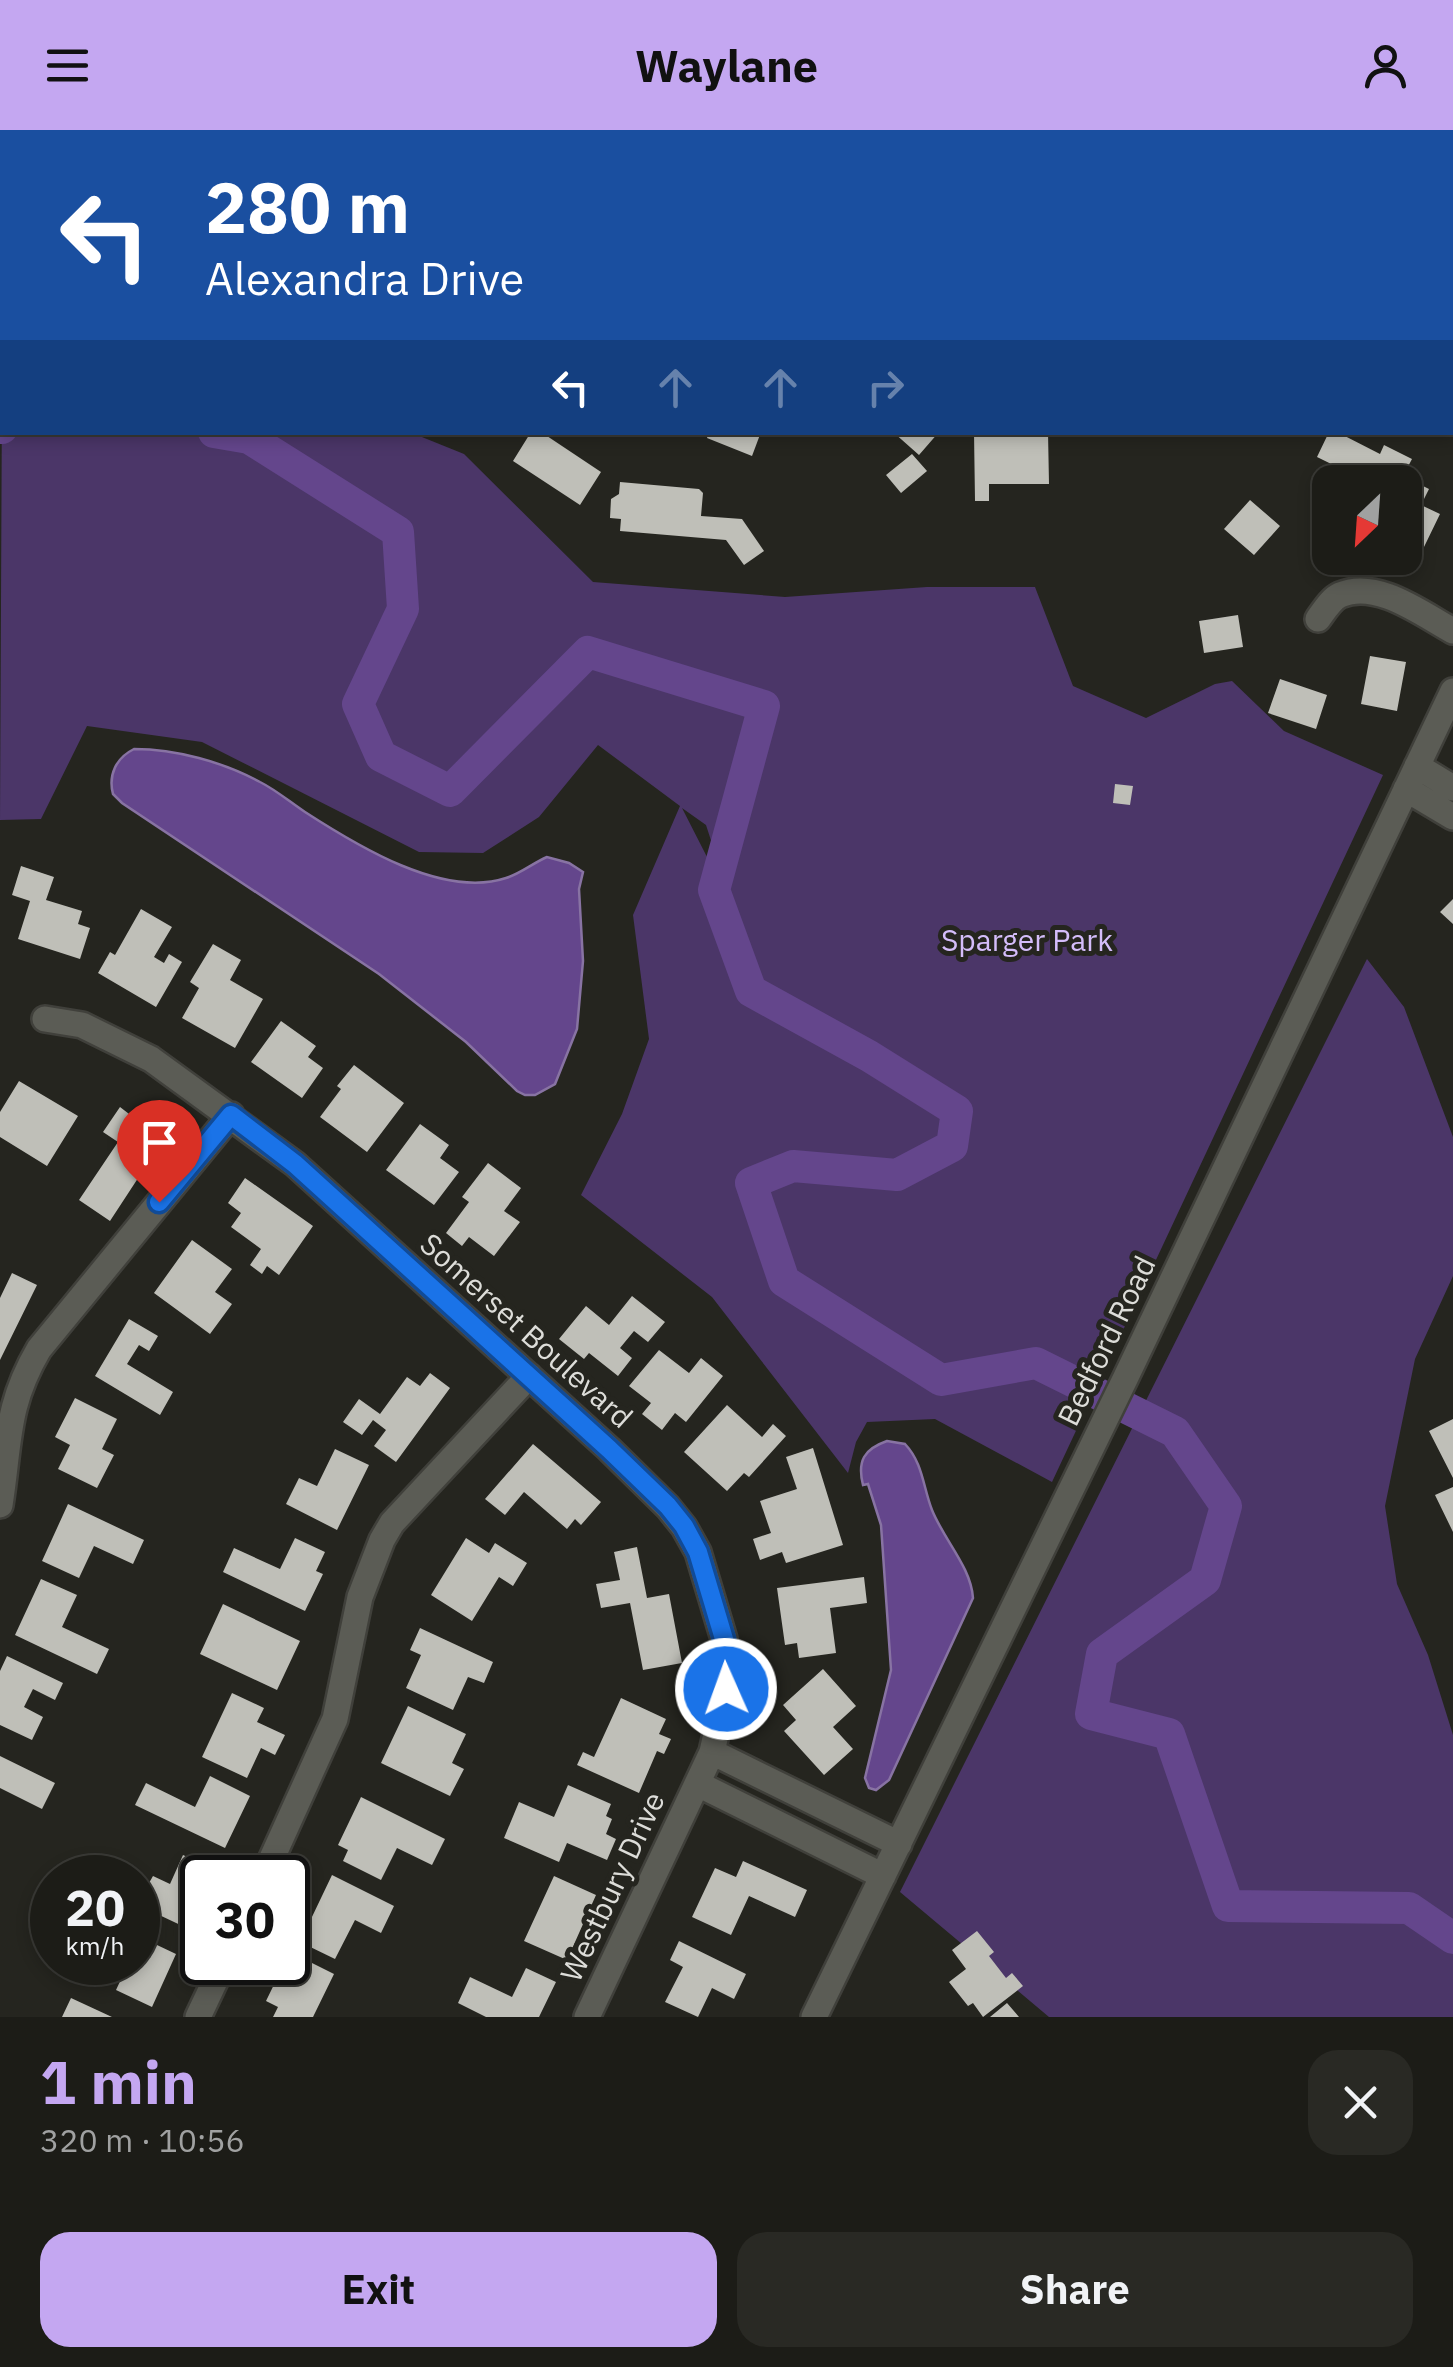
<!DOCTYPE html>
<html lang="en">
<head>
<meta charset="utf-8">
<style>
	body { margin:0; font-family:"IBM Plex Sans",sans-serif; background:#292924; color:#f1f3f6; height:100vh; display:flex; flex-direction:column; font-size:38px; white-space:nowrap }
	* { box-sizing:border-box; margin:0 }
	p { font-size:32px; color:#a0a1a1 }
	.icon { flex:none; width:55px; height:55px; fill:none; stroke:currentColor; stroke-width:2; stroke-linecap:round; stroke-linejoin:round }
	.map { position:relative; height:1887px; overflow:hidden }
	.side { display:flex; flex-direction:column; background:#1c1c17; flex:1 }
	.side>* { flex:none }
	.banner { position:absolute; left:0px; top:0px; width:1455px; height:305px; box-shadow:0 5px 15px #0003,0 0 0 2px #3a3a36; background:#1a4fa0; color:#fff; overflow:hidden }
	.needle { width:65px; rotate:205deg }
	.fabs { position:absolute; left:1312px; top:335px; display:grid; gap:20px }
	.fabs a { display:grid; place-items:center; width:110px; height:110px; border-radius:20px; background:#1c1c17; box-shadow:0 5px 15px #0003,0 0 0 2px #3a3a36; font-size:50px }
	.speed { position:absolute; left:30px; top:1725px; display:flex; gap:20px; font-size:50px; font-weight:700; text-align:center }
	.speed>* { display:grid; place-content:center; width:130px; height:130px; border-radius:50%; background:#1c1c17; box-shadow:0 5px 15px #0003,0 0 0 2px #3a3a36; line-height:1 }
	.speed small { font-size:25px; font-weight:400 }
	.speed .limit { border:5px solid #111; border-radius:15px; background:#fff; color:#111 }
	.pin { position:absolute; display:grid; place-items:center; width:85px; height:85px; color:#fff; margin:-102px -42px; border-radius:50% 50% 50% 0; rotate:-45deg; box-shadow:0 0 10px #0007 }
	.pin .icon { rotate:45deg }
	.me { position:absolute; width:110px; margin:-55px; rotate:358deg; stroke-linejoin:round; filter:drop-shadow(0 0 8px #0008) }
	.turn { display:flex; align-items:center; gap:35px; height:210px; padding:0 40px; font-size:45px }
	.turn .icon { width:130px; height:130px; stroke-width:2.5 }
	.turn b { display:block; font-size:70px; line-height:85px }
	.lanes { display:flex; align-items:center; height:95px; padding:0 40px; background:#0003; justify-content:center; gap:50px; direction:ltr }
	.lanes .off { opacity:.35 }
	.round { display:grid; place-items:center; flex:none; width:105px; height:105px; border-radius:30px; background:#292924 }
	.headline { display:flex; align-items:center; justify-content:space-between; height:170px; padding:0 40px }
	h1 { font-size:60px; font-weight:800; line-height:75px; color:#c4a7f1 }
	.cta { display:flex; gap:20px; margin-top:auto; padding:20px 40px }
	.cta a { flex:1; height:115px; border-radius:30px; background:#c4a7f1; color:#111; font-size:40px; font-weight:800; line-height:115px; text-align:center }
	.cta a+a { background:#292924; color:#f1f3f6 }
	header { display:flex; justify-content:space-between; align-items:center; height:130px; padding:0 40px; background:#c4a7f1; color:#111; font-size:45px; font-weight:800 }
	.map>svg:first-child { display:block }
	.green { fill:#4b3668; fill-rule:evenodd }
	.water { fill:#64468c; stroke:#8873a3; stroke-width:2.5 }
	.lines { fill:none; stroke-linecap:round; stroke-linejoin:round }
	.river { stroke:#64468c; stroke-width:32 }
	.building { fill:#bfbfb8 }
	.minor-casing { stroke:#40403b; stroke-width:30 }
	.minor { stroke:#5b5c55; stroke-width:25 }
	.route-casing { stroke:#114b97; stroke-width:25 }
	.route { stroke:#1a73e8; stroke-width:18 }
	.labels { text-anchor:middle; stroke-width:10; stroke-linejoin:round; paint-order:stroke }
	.park-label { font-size:30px; fill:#d4bdfa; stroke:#25251f }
	.street-label { font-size:30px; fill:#ddddd9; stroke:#25251f }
</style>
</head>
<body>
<header><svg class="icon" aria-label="menu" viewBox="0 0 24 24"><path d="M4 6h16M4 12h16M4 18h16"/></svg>Waylane<svg class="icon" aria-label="person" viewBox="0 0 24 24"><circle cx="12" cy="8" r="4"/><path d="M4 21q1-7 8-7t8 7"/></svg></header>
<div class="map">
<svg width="1453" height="1887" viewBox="0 0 1453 1887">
	<rect width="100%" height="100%" fill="#25251f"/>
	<path class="green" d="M2 255V302L412 303 464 324 593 452 785 467 927 457H1035L1073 556 1146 588 1215 554 1232 551 1284 601 1383 645 1052 1352 935 1289 867 1292 856 1312 848 1343 712 1167 581 1065 622 984 649 909 633 785 680 676 598 615 539 687 483 723 419 722 202 612 87 596 41 689 0 690ZM682 678 706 695 731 772H730Z
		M1367 829 1404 877 1453 1007V1146L1415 1229 1385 1376 1397 1454 1428 1525 1453 1605V1887H1049L900 1762Z"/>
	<path class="water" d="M134 619C176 619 223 632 260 652 276 660 290 672 305 682 356 715 443 769 506 748 520 744 533 733 547 727L569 733 583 742 579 759 583 831 577 899 555 954 535 965H525L517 961 466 912 379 844 122 673 113 664C108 645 116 628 134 619Z
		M887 1311 905 1314C923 1333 923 1357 932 1380 944 1410 971 1437 973 1468L889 1650 876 1660 869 1658 865 1648 891 1540 881 1395 868 1354 863 1355C857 1331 864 1319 887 1311Z"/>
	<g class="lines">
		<path class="river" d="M0 298H2
			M214 302 249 308 398 402 403 479 358 574 381 626 450 661 588 522 764 576 714 760 751 861 869 926 957 981 952 1016 897 1045 793 1036 751 1053 784 1151 941 1250 1036 1233 1175 1302 1226 1376 1205 1450 1102 1524 1091 1584 1169 1604 1228 1776 1409 1778 1453 1808"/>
	</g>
	<path class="building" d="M531 302H541L601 342 580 375 513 331Z
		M709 302H761L752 326 707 308Z
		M893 302H939L919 325Z
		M974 302H1048L1049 354H989V371H975Z
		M1329 302H1337L1380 324 1384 315 1412 329 1403 346 1429 359 1421 375 1440 384 1424 417 1405 408V352H1368L1317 327Z
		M912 324 927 341 901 363 886 345Z
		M620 352 699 359 703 363 701 386 742 389 764 421 744 435 726 410 620 401 621 389 610 388 611 369 619 364Z
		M1250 370 1280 396 1254 425 1224 399Z
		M1238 485 1243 517 1204 523 1199 491Z
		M1370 526 1406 532 1397 581 1361 574Z
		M1280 549 1327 565 1316 599 1268 583Z
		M1115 654 1133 656 1130 675 1113 673Z
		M21 736 54 747 46 770 82 781 78 794 90 798 80 829 18 809 30 771 12 765Z
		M1453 769V794L1440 782Z
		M141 779 172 797 154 827 164 833 169 824 182 832 156 877 98 843 110 822 115 825Z
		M213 814 241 830 230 850 263 869 235 918 182 888 199 858 190 852Z
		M281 891 316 916 308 927 323 938 302 968 251 932Z
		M354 935 404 973 367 1022 320 987 341 959 337 956Z
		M19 951 78 986 47 1036 0 1007V982Z
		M120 977 163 1010 110 1091 79 1070 118 1012 103 1002Z
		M420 994 449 1015 440 1028 459 1042 434 1075 386 1040Z
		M488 1033 521 1058 504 1081 520 1092 494 1126 469 1107 462 1116 446 1103 469 1072 462 1067Z
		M245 1048 313 1096 279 1145 267 1136 262 1144 250 1135 261 1119 231 1097 241 1083 228 1073Z
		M192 1110 232 1139 215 1162 232 1174 210 1204 154 1163Z
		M12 1143 37 1155 0 1230V1168Z
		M632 1166 665 1192 648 1212 634 1201 620 1218 632 1228 618 1246 589 1223 584 1229 559 1209 586 1176 609 1195Z
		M129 1189 158 1206 149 1221 139 1215 127 1234 173 1262 160 1285 95 1246Z
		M659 1220 689 1243 701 1228 723 1246 686 1292 675 1283 662 1300 642 1284 651 1273 629 1256Z
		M430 1243 450 1258 396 1332 374 1316 386 1300 373 1290 362 1305 343 1292 359 1269 380 1284 407 1247 420 1256Z
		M75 1268 117 1289 102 1319 114 1325 97 1358 58 1339 70 1315 55 1307Z
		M727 1275 762 1307 773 1294 786 1306 749 1347 744 1343 727 1361 684 1322Z
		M1453 1289V1348L1429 1301Z
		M533 1314 601 1372 581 1395 575 1389 567 1399 524 1362 505 1385 485 1369Z
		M813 1318 843 1415 786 1433 782 1422 760 1430 753 1409 771 1403 760 1371 797 1359 786 1327Z
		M335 1319 369 1335 337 1400 286 1374 299 1348 317 1356Z
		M1453 1357V1402L1435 1365Z
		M68 1374 144 1410 133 1434 94 1416 79 1448 42 1431Z
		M295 1408 325 1422 316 1441 323 1444 305 1481 223 1442 234 1418 280 1439Z
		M466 1408 489 1423 495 1413 527 1433 513 1456 499 1447 472 1491 431 1465Z
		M637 1417 647 1468 669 1464 682 1533 643 1540 630 1473 601 1478 596 1454 620 1450 614 1422Z
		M864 1447 867 1473 830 1478 836 1523 799 1528 797 1513 785 1515 777 1458Z
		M41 1449 77 1465 62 1497 109 1519 97 1544 15 1505Z
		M223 1474 300 1511 277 1560 200 1524Z
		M420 1498 493 1532 484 1553 468 1547 453 1580 406 1558 421 1525 410 1520Z
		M7 1526 63 1553 55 1570 33 1559 24 1577 43 1587 32 1610 0 1595V1541Z
		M823 1539 856 1576 833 1597 853 1619 824 1645 784 1601 796 1590 783 1575Z
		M232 1563 264 1578 257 1592 285 1605 275 1625 261 1618 247 1648 202 1627Z
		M621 1568 666 1589 659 1604 671 1609 664 1624 657 1621 639 1663 577 1635 583 1622 594 1627Z
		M408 1576 466 1604 452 1633 464 1639 450 1666 381 1633Z
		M0 1626 55 1653 42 1679 0 1658Z
		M210 1646 250 1666 225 1718 135 1675 146 1653 195 1677Z
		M568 1655 611 1674 606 1686 612 1689 606 1704 616 1709 607 1730 567 1713 559 1732 504 1708 519 1672 554 1687Z
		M361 1667 445 1709 432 1735 397 1718 381 1750 343 1731 348 1720 338 1715Z
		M183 1725 218 1741 215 1748H202V1774L191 1800 138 1775V1748L149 1753 153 1746 170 1754Z
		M743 1731 807 1760 795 1787 749 1766 731 1805 692 1787 715 1738 736 1747Z
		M332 1745 394 1776 381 1803 355 1790 335 1829 300 1812Z
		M554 1746 596 1765 567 1830 524 1811Z
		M977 1801 994 1822 989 1826 1006 1848 1012 1843 1023 1856 983 1887 973 1873 968 1876 949 1852 966 1839 952 1820Z
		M138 1806 176 1824 152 1877 116 1860 129 1832H138Z
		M679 1811 746 1844 734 1869 712 1858 698 1887 665 1872 683 1837 670 1830Z
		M302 1828 334 1844 313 1887H273L278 1877 266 1871 284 1834 296 1840Z
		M526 1838 556 1852 539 1887H486L458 1873 470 1847 512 1867Z
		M71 1868 112 1887H62Z
		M1007 1873 1019 1887H990Z"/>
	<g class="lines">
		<g class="minor-casing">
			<path id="minor" d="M989 0V2
				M302 2V0
				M659 2V0
				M1318 489C1324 481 1331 469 1340 465 1377 449 1422 484 1453 501
				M1417 636 1453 658
				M1406 659 1453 687
				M45 889 82 895 151 929 295 1034 609 1319 668 1377 684 1397 698 1422 724 1509 726 1559 712 1622 587 1887
				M0 1375C10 1312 5 1277 39 1219L231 985
				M712 1622 899 1714
				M698 1654 883 1746
				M263 1748 335 1589 360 1467 382 1410 392 1393 529 1246
				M198 1887 224 1832
				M814 1887 1126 1247 1453 561"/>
		</g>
		<use href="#minor" class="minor"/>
	</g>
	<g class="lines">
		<g class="route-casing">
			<path id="route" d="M159 1072 231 985 295 1034 609 1319 668 1376 684 1396 698 1422 724 1509 726 1559"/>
		</g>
		<use href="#route" class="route"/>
	</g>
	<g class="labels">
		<g class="park-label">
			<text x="1027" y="821">Sparger Park</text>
		</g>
		<g class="street-label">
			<text transform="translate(526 1201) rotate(42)" y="10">Somerset Boulevard</text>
			<text transform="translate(1107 1211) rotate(-64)" y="10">Bedford Road</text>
			<text transform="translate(613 1757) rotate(-65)" y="10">Westbury Drive</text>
		</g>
	</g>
</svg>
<div class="fabs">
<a><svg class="needle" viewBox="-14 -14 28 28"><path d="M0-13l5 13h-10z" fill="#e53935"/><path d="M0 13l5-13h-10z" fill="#a0a1a1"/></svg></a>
</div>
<div class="speed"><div>20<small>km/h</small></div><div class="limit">30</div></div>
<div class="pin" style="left:159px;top:1072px;background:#d93025"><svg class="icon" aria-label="arrive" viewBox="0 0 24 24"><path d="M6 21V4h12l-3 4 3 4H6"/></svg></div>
<svg class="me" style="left:726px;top:1559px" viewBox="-20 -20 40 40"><circle r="17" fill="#1a73e8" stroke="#fff" stroke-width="3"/><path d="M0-11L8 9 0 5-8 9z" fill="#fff"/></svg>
<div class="banner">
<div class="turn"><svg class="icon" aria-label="left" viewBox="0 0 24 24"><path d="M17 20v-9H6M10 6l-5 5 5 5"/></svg><div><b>280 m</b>Alexandra Drive</div></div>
<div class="lanes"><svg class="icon" aria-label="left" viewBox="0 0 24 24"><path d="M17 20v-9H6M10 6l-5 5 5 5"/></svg><svg class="icon off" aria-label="ahead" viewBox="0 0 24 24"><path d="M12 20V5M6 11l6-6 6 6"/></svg><svg class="icon off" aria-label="ahead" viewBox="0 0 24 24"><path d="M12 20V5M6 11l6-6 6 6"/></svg><svg class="icon off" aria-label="right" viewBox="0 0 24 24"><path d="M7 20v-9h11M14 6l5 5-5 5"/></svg></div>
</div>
</div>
<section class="side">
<div class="headline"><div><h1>1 min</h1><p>320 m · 10:56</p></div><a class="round"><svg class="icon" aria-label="close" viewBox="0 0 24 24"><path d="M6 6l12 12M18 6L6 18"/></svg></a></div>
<div class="cta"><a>Exit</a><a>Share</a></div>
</section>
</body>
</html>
